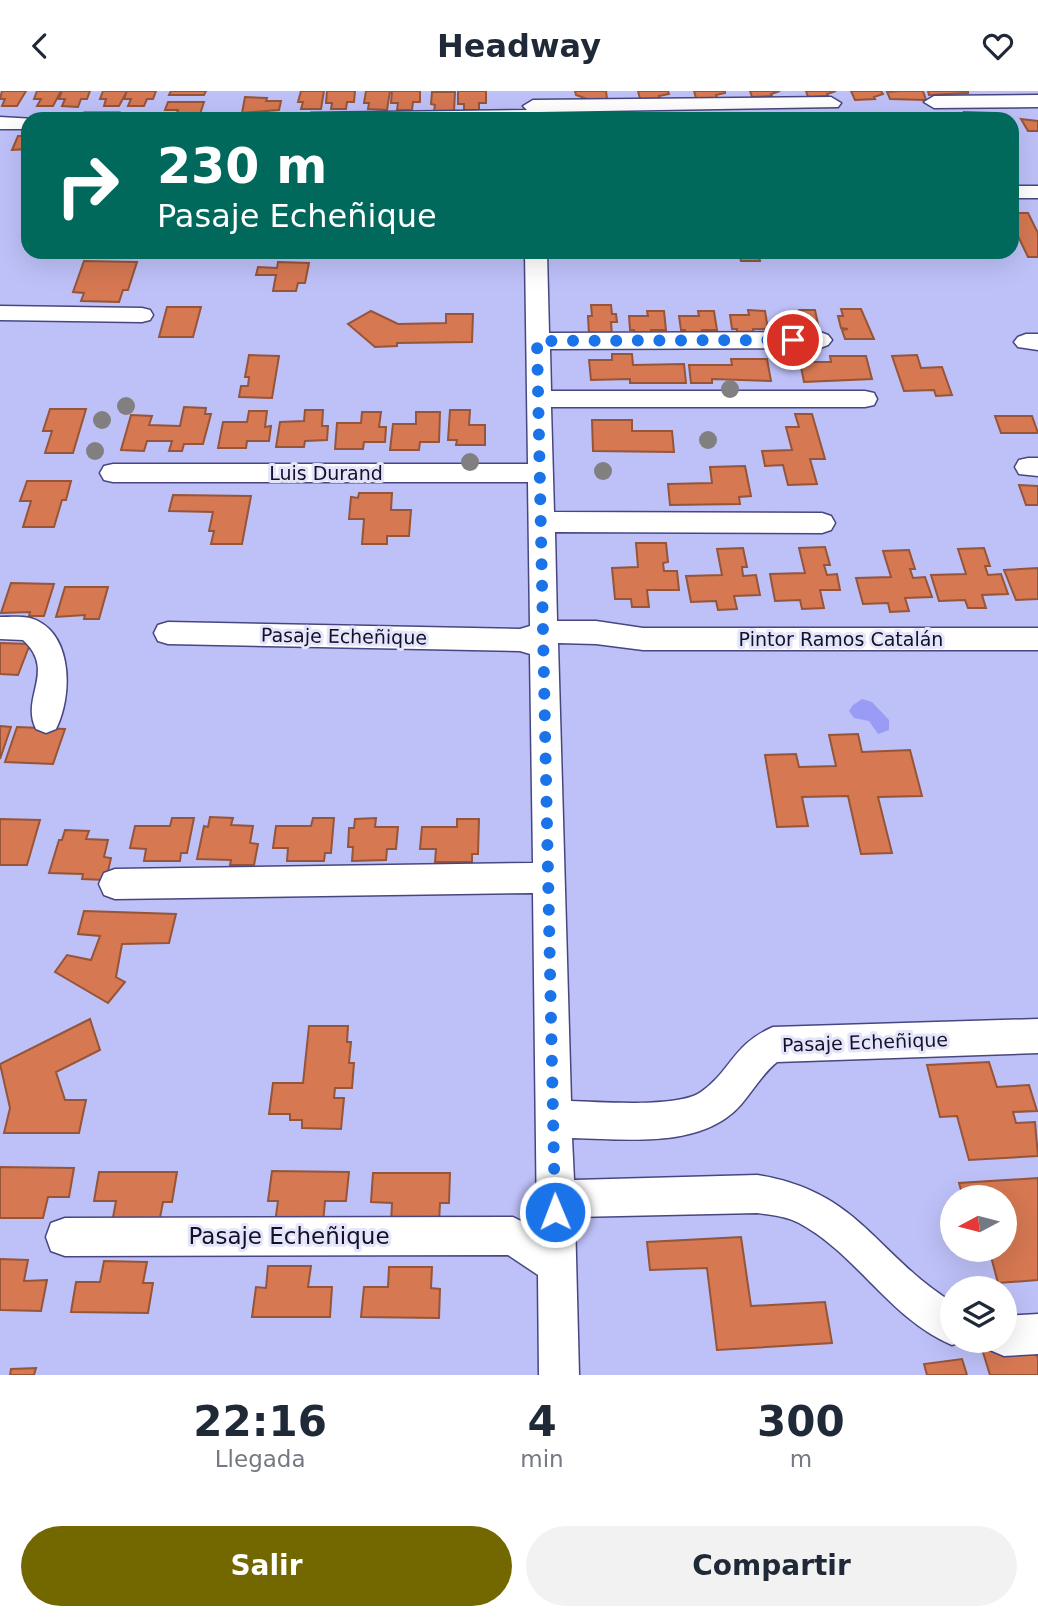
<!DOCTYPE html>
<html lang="es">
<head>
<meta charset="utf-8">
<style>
	body { margin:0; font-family:"DejaVu Sans",sans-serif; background:#f2f2f3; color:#1f2937; height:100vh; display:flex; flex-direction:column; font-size:26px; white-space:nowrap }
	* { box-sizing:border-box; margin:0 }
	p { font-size:23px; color:#747a83 }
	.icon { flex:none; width:38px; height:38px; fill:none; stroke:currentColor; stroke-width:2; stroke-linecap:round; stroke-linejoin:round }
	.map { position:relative; height:1284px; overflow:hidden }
	.details { display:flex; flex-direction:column; background:#fff; flex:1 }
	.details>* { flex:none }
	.banner { position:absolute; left:21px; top:21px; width:998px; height:147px; border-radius:21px; box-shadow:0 7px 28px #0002; background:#00695c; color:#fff; overflow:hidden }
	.needle { width:46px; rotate:263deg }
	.buttons { position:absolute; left:940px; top:1094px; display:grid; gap:14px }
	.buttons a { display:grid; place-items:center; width:77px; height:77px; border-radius:50%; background:#fff; box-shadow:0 7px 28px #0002; font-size:35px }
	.pin { position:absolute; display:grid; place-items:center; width:60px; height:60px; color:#fff; margin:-30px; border:4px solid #fff; border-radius:50%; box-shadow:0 2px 7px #0007 }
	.me { position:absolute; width:77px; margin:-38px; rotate:359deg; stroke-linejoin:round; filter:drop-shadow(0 0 5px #0008) }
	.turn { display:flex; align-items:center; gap:24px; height:147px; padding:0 21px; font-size:32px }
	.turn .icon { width:91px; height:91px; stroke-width:2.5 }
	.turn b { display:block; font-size:49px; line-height:60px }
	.eta { display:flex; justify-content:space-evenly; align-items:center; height:119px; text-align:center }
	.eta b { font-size:42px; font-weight:700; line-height:49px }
	.action { display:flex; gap:14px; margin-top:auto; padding:14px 21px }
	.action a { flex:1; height:80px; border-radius:42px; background:#736800; color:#fff; font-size:28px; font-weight:700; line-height:80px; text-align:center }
	.action a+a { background:#f2f2f3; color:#1f2937 }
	header { display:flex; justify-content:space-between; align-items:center; height:91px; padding:0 21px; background:#fff; font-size:32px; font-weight:700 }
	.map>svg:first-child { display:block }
	.water { fill:#9a9bf4 }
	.building { fill:#d67852; stroke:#965439; stroke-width:2 }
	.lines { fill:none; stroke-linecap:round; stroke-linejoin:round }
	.minor-casing { stroke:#474681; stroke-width:3 }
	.minor { fill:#fff; fill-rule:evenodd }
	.tree { fill:#817f80 }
	.route { stroke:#1a73e8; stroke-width:12; stroke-dasharray:0 21.6 }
	.labels { text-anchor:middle; stroke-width:6; stroke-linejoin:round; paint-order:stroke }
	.street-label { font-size:19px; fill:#121129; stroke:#e4e5fb }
	.near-street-label { font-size:23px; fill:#121129; stroke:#e4e5fb }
</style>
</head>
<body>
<header><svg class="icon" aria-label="back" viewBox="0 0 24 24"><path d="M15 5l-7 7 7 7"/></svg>Headway<svg class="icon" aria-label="heart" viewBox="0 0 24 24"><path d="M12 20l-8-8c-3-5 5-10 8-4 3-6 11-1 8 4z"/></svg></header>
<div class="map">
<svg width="1038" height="1284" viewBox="0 0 1038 1284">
	<rect width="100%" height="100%" fill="#bec1f8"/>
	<path class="water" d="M862 608 872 611 889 629V639L878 643 869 630 854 627 849 620 853 614Z"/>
	<path class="building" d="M2 0H26L17 15H2L5 8H0Z
		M37 0H61L53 15H37L41 8H34Z
		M62 0H90L87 8H81L78 16 62 15 65 8H59Z
		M103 0H127L119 15H104L106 8H100Z
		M127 0H156L153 8H147L144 15H128L131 8H124Z
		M171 0H206L204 4H169Z
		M301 0H324L321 18H301L303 11H298Z
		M327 0H355L354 11H347L346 18H331L332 12H326Z
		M366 0H390L387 19 368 18 369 12H364Z
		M392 0H420V11H413L412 19H397L398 12H391Z
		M458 0H486V12H479V19H464V13H458Z
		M575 0H606L607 8H587L576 4Z
		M638 0H668L669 3 659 5 660 7 640 8Z
		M694 0H725V2L716 4 717 7H696Z
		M750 0H780L771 3 772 5 752 6Z
		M806 0H836L827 3 828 5 808 6Z
		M851 0H881L883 3 874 6 875 8 855 9Z
		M900 0H923L926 9 890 8 887 1Z
		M928 0H968V2L929 4Z
		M432 1H455L454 20H434L435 14 431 13Z
		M245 6 267 7 266 10H281L279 19 242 22Z
		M168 11H204L200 23 177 22 178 19H165Z
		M585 21H601L602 25H635V28H573L572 24H585Z
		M964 21 994 22 996 28H966Z
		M1021 28 1038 30V40H1028Z
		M28 39V58L12 59 18 45H25Z
		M1012 122H1028L1038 142V166H1028L1018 145H1012Z
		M739 161H758L760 170H741Z
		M84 170 137 171 128 199H123L119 211 81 210 84 202 73 201Z
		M278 171 309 172 305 192H298L296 200H273L276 184H256L258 176 277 177Z
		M591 214H611L612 223H616L617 231H611L612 244H589L588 225H592Z
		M167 216H201L193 246H159Z
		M841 218H861L874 248H845L842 239 848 238 841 237 838 225H843Z
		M748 219 765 220 768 238H753L754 243H737V238H732L730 224H749Z
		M799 219H815L819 238H804L805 243H788L787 238H783L780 224H800Z
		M371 220 398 233 446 232V223H473L472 251 397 252V255L375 256 348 233Z
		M647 220H664L666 239H651V243L634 244V239H630L629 225H648Z
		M698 220H714L717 239H702L703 244H686L685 239H681L679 225H699Z
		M612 263H632L633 274 684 273 686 292H630V288L591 289 589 269H612Z
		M249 264 279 265 272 307 239 306 241 295H248L249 286H245Z
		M917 264 921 277 942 276 952 304 936 305 934 299 904 300 892 265Z
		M830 265H866L872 288 804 291 800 271H831Z
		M731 268H767L771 290 712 288V292H691L689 274H732Z
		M184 316 206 317 205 323H211L203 353H184L182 360H169L172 350H147L144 360 121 359 131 324 152 325 149 334 180 335Z
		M50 318H86L73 362H45L52 340H43Z
		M305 319H323L322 335H328L327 349 305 350 304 356H276L280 331 304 330Z
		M450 319H470L469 334H485V354H456L457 349H448Z
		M249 320H267L265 336 271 335 269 350H247L246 357H218L223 331H247Z
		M362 321H381L379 336H386L385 351H364L363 358H335L337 332H361Z
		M416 321H440L439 351H420L419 359H390L393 333H416Z
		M795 323H812L825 368H810L817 393 788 394 783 374 765 375 762 360 792 359 786 336H799Z
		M995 325H1032L1038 342H1001Z
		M592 329H632V340H672L674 361 593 360Z
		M745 375 751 405 739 406 740 413 670 414 668 393 712 392 710 376Z
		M27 390H71L66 409H62L54 436H23L31 410H20Z
		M1019 394 1038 395V414H1026Z
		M359 402H392L391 419H411L409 445H387V453H362L364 428H349L351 406 358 407Z
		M173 404 251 405 242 453H211L214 440H209L213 421 169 420Z
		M636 452H666L668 471 663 472 664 480H677L679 499H647L649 516H632L631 508H615L612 477 638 476Z
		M825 456 830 474H824L827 484 837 483 840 499H820L824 517 802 518 800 509 775 510 770 483 805 482 799 457Z
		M743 457 747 476H742L743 485 756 484 760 504 734 505 737 518 718 519 716 510 691 511 686 485 722 484 717 458Z
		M984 457 990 475H985L988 484 1001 483 1008 503 982 504 986 517H968L965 509 939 510 931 484 966 483 958 458Z
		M909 459 915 478H910L913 487 925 486 932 506 905 507 909 520 890 521 888 512 863 513 856 487 891 486 883 460Z
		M1038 477V508L1016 509 1004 479Z
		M11 492 54 493 44 525H29L30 521 1 522Z
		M65 496H108L99 528H84L85 524 56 526Z
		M0 552 30 553 18 584 0 583Z
		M0 635 11 636 0 668Z
		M17 636 65 638 53 673 5 671Z
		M858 643 862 661 910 659 922 705 878 706 892 762 861 763 848 705 802 706 808 735 777 736 765 664 796 663 799 676 836 675 829 644Z
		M210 726 233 727 231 734 253 735 250 752 258 753 254 774H230L231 769 197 768 204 735 208 736Z
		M172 727H194L187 762H181L180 770H144L146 758 130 757 135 735H170Z
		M313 727H334L331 762H325L324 770H287L288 757H273L276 735H311Z
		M376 727 375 736H398L396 758H387L386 769 352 770 353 756H348L349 737H354L355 728Z
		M0 728 40 729 27 774H0Z
		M457 728H479L478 763H472V771H435L436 758H420L422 736H457Z
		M65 739 89 740 86 748 108 749 104 766 111 767 106 789 82 788 83 783 49 782 59 749H62Z
		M84 820 176 823 169 852 122 853 116 886 125 891 108 912 55 881 67 864 91 869 100 845 78 843Z
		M90 928 100 959 56 981 65 1009H86L79 1042H4L10 1017 0 973Z
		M309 935H348L347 951H351L349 972H354L352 997H335L334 1007H344L341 1038 302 1037V1029H290V1023H269L273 992H303Z
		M989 971 997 996 1029 994 1037 1020 1013 1021 1016 1032 1035 1031 1038 1065 969 1069 957 1025 940 1026 927 974Z
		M0 1076 74 1077 69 1106H48L43 1127H0Z
		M272 1080 349 1081 346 1110H325L323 1132H275L278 1110H268Z
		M99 1081H177L172 1111H163L159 1132H112L116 1110H94Z
		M373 1082H450L449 1112H440L439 1133H391L392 1112 371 1111Z
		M1038 1087V1189L998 1192 989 1158H1004V1106H963L959 1092Z
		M741 1146 751 1215 825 1211 832 1252 717 1259 707 1177 650 1179 647 1151Z
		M0 1168 28 1169 24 1190 47 1189 41 1220 0 1219Z
		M104 1170 147 1171 143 1192H153L148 1222 71 1221 76 1191H100Z
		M268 1175H311L308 1196H332L330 1226H252L256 1196 266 1197Z
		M389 1176H432L431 1197 440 1198 439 1227 361 1226 364 1196H388Z
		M1025 1253 1038 1266V1284H990L982 1258Z
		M962 1268 967 1284H927L924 1273Z
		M36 1277 34 1284H10L11 1278Z"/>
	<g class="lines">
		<g class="minor-casing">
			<path id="minor" d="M1038 4V16L934 17 924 11 934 5Z
				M831 6 841 12 838 16 539 21 543 25 541 28H301L311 22 527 19 523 15 533 9Z
				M84 22H120L130 28H74Z
				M0 26 35 28H28V38H0Z
				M1012 95H1038V107H1012Z
				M525 161H547L549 242 820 241 828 244 832 249 828 254 820 257 550 258 551 300H865L874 302 877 308 874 314 865 316H551L554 421 822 422 831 425 835 432 831 439 822 442 555 441 557 530H596L643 537H1038V559H643L596 553 558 552 571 1010C600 1011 679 1017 701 1001 731 980 733 953 773 936L1038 928V962L777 971C757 987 747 1013 726 1027 685 1056 620 1048 572 1047L574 1089 757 1084C859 1100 875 1163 952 1211V1250H963L952 1254C890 1228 857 1163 799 1132 786 1125 771 1124 757 1122L575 1126 579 1284H539L538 1184 508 1164 65 1165 51 1160 46 1146 51 1132 65 1127 513 1126 537 1138 533 802 115 808 104 804 99 793 104 782 115 778 533 772 530 563 520 560 168 553 158 550 154 542 158 534 168 531 520 538 530 535 528 391H113L104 389 100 382 104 375 113 373H528Z
				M0 215 142 217 150 219 153 224 150 229 142 231 0 229Z
				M1026 243H1038V259L1018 256 1014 251 1018 246Z
				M1028 367H1038V385L1019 383 1015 376 1019 369Z
				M0 526C12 526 27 524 38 530 73 548 72 606 56 638L46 642 36 638C20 606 57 580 23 549L0 548Z
				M1038 1223V1263L1004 1265 990 1259 986 1250H1004V1225Z"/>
		</g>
		<use href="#minor" class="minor"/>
	</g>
	<g class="tree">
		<circle cx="730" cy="298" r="9"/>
		<circle cx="126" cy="315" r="9"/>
		<circle cx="102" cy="329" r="9"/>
		<circle cx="708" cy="349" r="9"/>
		<circle cx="95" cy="360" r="9"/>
		<circle cx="470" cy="371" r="9"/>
		<circle cx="603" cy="380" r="9"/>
	</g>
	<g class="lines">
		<path class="route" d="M555 1121 537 250 793 249"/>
	</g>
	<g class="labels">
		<g class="street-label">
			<text x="326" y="389">Luis Durand</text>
			<text transform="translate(344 545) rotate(1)" y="7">Pasaje Echeñique</text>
			<text x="841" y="555">Pintor Ramos Catalán</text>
			<text transform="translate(865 951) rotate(-2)" y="7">Pasaje Echeñique</text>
		</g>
		<g class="near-street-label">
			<text x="289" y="1153">Pasaje Echeñique</text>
		</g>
	</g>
</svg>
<div class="buttons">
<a><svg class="needle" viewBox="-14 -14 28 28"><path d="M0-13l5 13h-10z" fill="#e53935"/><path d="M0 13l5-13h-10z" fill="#747a83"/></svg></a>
<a><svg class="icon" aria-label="layers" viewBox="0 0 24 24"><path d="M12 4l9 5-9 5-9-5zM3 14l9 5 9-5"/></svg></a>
</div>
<div class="pin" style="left:793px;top:249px;background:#d93025"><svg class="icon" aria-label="arrive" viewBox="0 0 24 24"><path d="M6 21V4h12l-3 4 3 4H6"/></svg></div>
<svg class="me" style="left:555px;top:1121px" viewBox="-20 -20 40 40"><circle r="17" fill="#1a73e8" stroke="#fff" stroke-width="3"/><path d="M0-11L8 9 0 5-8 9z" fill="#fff"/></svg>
<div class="banner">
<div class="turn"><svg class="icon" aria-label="right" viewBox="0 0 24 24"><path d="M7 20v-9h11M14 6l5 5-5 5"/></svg><div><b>230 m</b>Pasaje Echeñique</div></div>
</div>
</div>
<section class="details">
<div class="eta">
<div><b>22:16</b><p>Llegada</p></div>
<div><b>4</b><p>min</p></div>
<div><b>300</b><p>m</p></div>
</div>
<div class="action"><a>Salir</a><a>Compartir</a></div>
</section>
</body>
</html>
